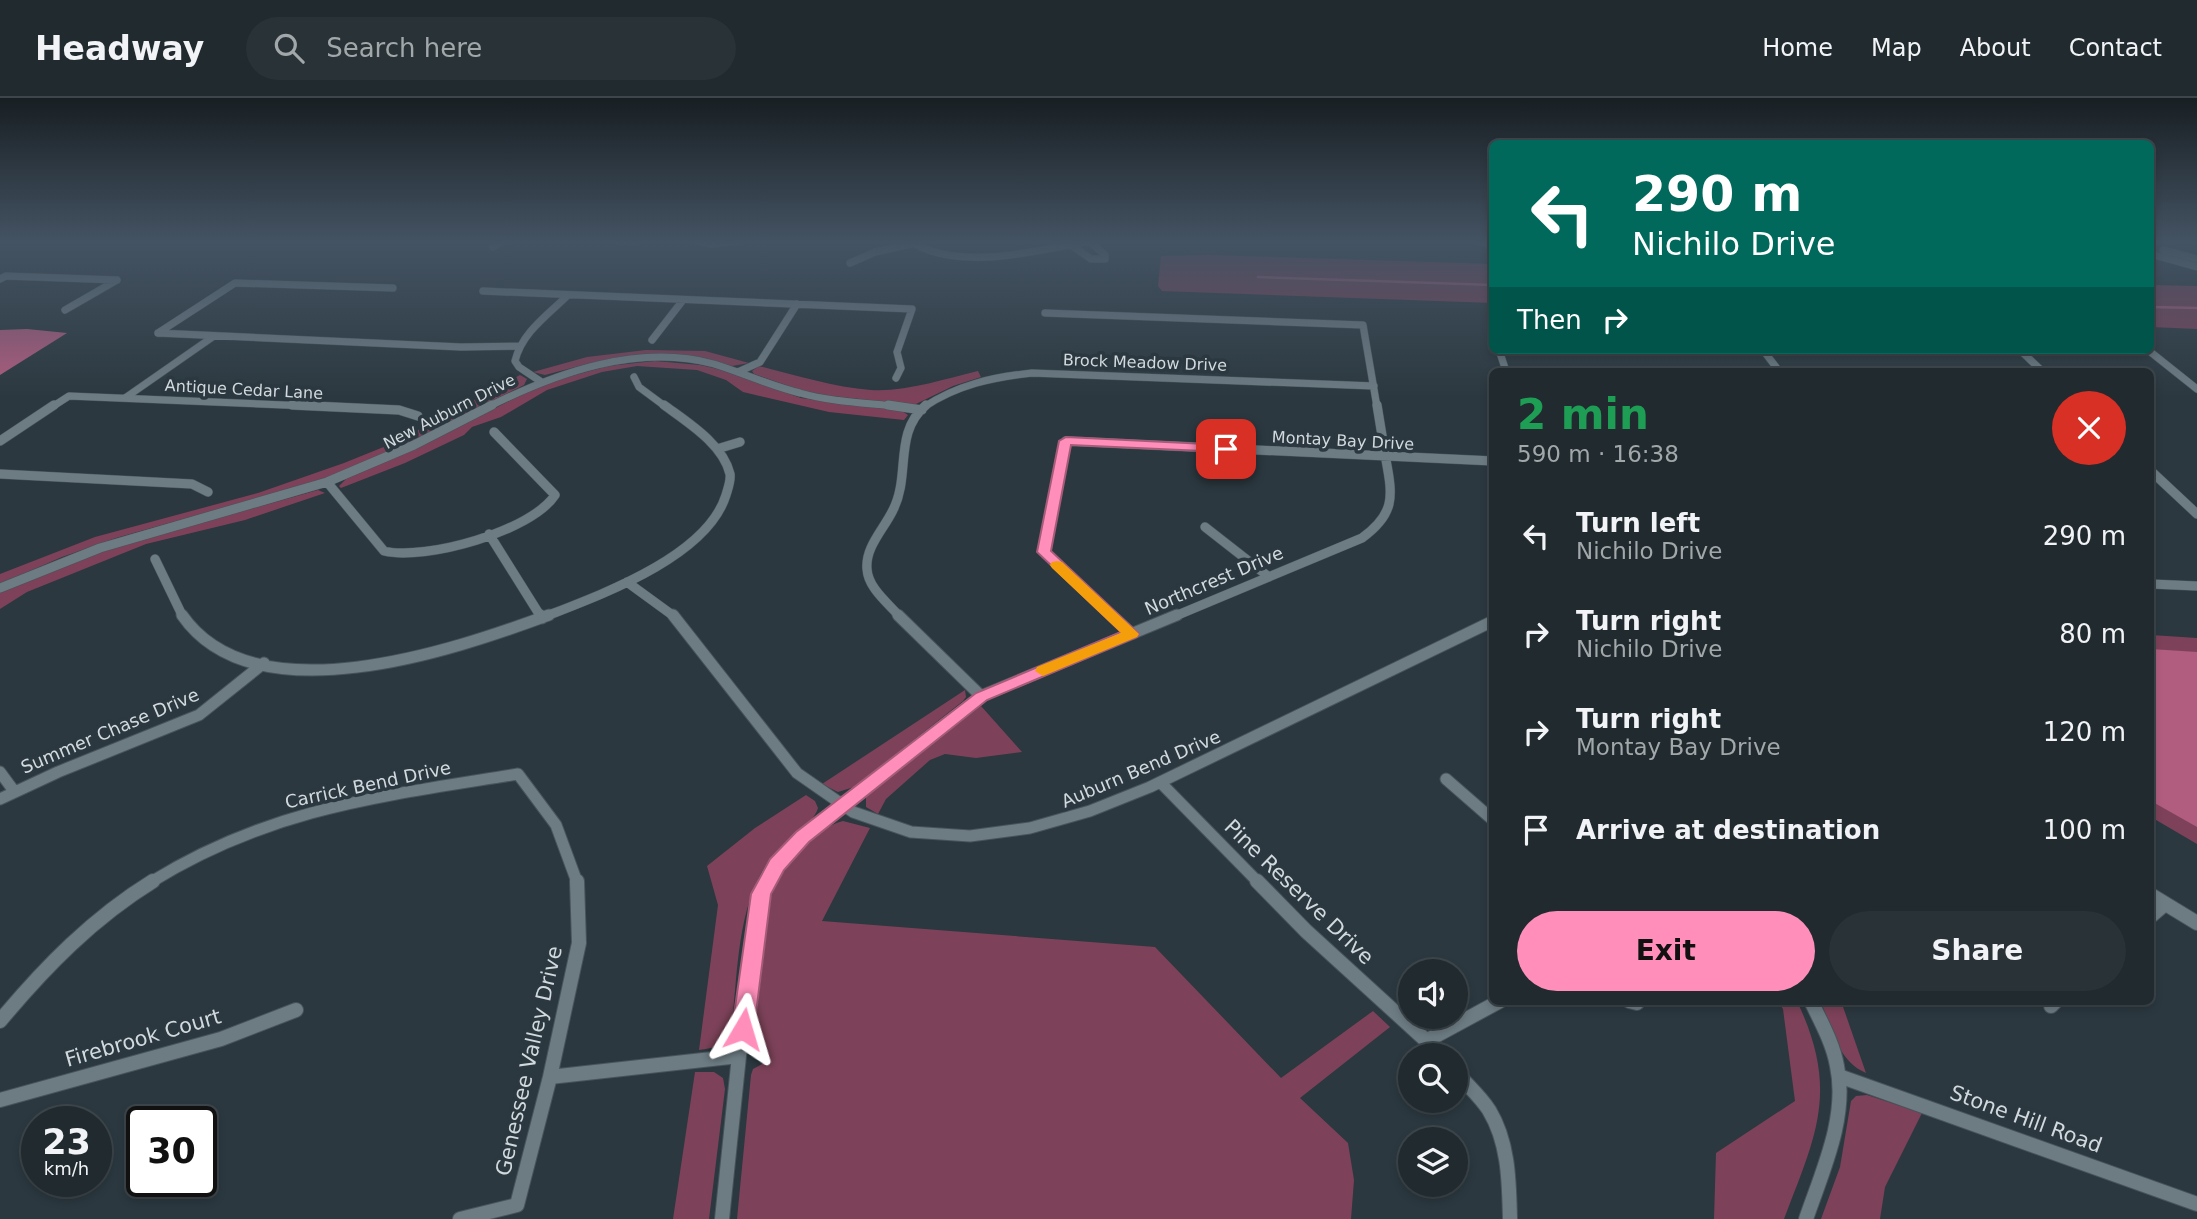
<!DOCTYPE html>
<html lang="en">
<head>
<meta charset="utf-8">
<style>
	body { margin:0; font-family:"DejaVu Sans",sans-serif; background:#283237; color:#f1f3f6; height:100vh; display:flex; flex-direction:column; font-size:26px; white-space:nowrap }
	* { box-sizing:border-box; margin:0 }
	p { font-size:23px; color:#a2a7aa }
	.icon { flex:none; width:38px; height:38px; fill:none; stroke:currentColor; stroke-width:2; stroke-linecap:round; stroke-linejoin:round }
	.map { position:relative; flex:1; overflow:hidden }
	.side { position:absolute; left:1489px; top:270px; width:665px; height:637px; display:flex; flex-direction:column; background:#202a2f; border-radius:10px; box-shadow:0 4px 10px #0003,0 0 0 2px #3d464b }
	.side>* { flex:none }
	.hud { position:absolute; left:1489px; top:42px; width:665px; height:214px; border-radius:10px; box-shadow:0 4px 10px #0003,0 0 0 2px #3d464b; background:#00695c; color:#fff; overflow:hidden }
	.buttons { position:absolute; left:1398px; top:861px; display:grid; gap:14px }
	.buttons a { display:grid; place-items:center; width:70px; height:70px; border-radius:50%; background:#202a2f; box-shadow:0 4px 10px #0003,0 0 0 2px #3d464b; font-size:35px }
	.speed { position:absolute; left:21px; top:1008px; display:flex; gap:14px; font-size:35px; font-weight:700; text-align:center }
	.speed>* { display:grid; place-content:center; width:91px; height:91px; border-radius:50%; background:#202a2f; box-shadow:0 4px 10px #0003,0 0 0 2px #3d464b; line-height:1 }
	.speed small { font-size:18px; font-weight:400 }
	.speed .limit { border:4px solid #111; border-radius:10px; background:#fff; color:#111 }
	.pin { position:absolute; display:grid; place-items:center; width:60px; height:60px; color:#fff; margin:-30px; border-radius:14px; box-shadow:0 4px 10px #0006 }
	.me { position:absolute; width:77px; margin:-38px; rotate:7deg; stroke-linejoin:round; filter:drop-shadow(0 0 5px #0008) }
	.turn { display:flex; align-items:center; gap:24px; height:147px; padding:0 28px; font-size:32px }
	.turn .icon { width:91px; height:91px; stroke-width:2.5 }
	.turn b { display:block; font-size:49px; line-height:60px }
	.then { display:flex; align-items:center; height:66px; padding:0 28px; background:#0003; gap:14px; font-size:26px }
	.round { display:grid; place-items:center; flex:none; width:74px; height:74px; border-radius:37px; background:#283237 }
	.overview { display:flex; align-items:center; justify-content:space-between; height:119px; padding:0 28px }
	h1 { font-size:42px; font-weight:700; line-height:52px; color:#1e9e55 }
	.primary-button { display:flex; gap:14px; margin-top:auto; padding:14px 28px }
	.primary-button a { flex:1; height:80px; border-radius:42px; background:#ff8eba; color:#111; font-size:28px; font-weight:700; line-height:80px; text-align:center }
	.primary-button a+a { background:#283237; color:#f1f3f6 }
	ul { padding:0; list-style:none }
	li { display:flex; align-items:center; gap:21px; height:98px; padding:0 28px }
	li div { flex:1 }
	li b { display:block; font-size:26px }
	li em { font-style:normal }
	header { display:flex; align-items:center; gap:42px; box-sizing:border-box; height:98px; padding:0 35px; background:#202a2f; border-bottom:2px solid #3d464b }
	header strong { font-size:33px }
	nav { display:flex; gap:38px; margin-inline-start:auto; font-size:24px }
	.search { width:490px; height:63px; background:#283237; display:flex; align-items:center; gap:18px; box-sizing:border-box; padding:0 24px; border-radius:38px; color:#a2a7aa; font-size:26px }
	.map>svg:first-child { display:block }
	.green { fill:#7d4259 }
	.water { fill:#b15d7f }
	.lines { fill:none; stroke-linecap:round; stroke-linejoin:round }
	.stream { stroke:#b15d7f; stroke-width:2.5 }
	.minor-far3-casing { stroke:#48545a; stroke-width:8 }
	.minor-far2-casing { stroke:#48545a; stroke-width:10 }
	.minor-far1-casing { stroke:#48545a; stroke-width:13 }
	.minor-casing { stroke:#48545a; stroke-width:16 }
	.minor-far3 { stroke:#6d7c83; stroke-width:7 }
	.minor-far2 { stroke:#6d7c83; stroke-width:9 }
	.minor-far1 { stroke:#6d7c83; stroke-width:11 }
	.minor { stroke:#6d7c83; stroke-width:14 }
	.route { fill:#ff8eba; stroke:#a65c79; stroke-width:2 }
	.slow { fill:#f59e0b }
	.labels { text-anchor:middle; stroke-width:7; stroke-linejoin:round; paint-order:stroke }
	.far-street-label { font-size:16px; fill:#d1d9de; stroke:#2b383f }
	.street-label { font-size:18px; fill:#d1d9de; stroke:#2b383f }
	.near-street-label { font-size:21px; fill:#d1d9de; stroke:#2b383f }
</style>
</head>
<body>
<header>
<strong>Headway</strong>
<div class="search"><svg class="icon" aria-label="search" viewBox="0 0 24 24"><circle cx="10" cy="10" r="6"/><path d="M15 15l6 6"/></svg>Search here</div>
<nav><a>Home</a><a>Map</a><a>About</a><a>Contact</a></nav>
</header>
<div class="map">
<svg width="2197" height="1121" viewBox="0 0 2197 1121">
	<rect width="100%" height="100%" fill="#2b383f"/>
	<path class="green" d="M1208 157 1493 166V205L1162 193 1158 188 1161 158Z
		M2151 187 2197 188V231L2151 229Z
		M646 252 705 253 749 265 732 268 703 260 591 265 545 277 533 274 587 259Z
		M655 263 700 267 718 271 801 300 902 313 908 317 904 322 829 314 743 294 726 282 697 272 637 268 602 274 547 292 501 319 472 329 464 337 405 365 341 390 339 388 346 381 416 351 542 286 608 268Z
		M759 268C795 277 833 289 871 292 906 294 944 281 978 273L981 279 953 288 914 307 822 297 797 291 754 276 752 273Z
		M520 277 527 281 524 287 389 355 315 384 116 440 62 459 0 486V476L95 439 258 395 344 365 396 344Z
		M318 392 325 395 245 422 146 446 27 494 0 511V495L104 452Z
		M2151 537 2197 540V746L2151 719Z
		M965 592 966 599 963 603 854 689 838 694 822 686Z
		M981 608 1022 654 976 660 945 656 930 662 886 701 878 716 866 709V699Z
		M806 697 815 703 818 710C813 728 779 747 767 765 736 813 738 878 731 934 722 948 715 950 699 952L718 807 707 768 755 730Z
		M843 723 870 730 822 823 1155 849 1281 980 1373 913 1390 929 1300 1000 1348 1045 1354 1082 1351 1121H737L751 977 753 971 764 965 766 947 761 946 754 938 771 799C782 771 812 730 843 723Z
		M1777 903H1797C1839 992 1817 1035 1784 1121H1714L1716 1055 1795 1003 1783 911Z
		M1820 903H1841L1866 975C1836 962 1833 929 1820 903Z
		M695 974H714L723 980 725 991 709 1121H673Z
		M1867 997 1922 1015 1885 1089 1880 1121H1821L1840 1069 1851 1003 1856 998Z"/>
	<path class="water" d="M27 231 67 235 0 277V232Z
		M2151 551 2197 554V729L2151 703Z"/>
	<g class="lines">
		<path class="stream" d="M1258 179 1493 187
			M2151 209 2197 210"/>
		<g class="minor-far3-casing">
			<path id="minor-far3" d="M618 143H636
				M697 143 712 146 741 143
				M910 143C957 174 1037 153 1089 143
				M1480 143 1484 145
				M1071 147 1091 161H1105V157L1089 143
				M493 149 502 143
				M2163 152 2197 161
				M2154 157 2197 169
				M850 165 875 154 911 146
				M0 181 6 178 117 182
				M483 193 912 211 897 254 901 270 896 280
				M65 212 117 182
				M1045 215 1363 227 1377 309
				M1493 232V235
				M158 235 461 249 519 248
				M158 235 235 185 393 190
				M652 242 683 202
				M1499 252 1506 273
				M1763 252 1779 273
				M2010 252H2020L2042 273
				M2148 252 2197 291
				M738 274 760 264 797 206
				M634 279 639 289 666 309
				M540 283 519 269 515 263C522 234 548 217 568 197
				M125 300 214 238
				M52 309 69 298 333 309
				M488 309C556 275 638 245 714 266 743 275 771 288 800 295 832 304 868 305 901 309
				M924 309C957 287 993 279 1032 275L1374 288"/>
		</g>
		<g class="minor-far2-casing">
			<path id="minor-far2" d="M292 307 399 312 418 318
				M888 307 922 312
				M0 343 54 307
				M717 351 740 344
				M2151 373 2197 416
				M0 376 192 386 208 394
				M327 384 384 453C425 463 532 433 555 397L494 334
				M1205 429 1269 479
				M489 436 541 519
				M155 461 183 519
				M627 484 675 519
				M2151 486 2197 488
				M0 490 100 450 327 384 414 347 492 307
				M544 519C600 497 707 459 726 397 728 390 731 383 730 376 723 346 687 324 664 307
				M900 519C888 505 868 490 867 471 865 449 884 431 893 412 911 377 893 335 926 307
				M1113 519 1044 454 1066 343 1493 363
				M1173 519 1362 440C1395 416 1393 399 1386 362 1383 344 1380 326 1377 307"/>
		</g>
		<g class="minor-far1-casing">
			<path id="minor-far1" d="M182 517C254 621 454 552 549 517
				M540 517 542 520
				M673 517 797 675 853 714 911 734 970 738 1030 730 1090 713 1150 689 1493 523
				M898 517 981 598
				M1111 517 1132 536
				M0 674 14 693
				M1446 681 1493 722
				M1161 685 1258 784
				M0 701 58 674 199 617 264 565
				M151 784C270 710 383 698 518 676L556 727 577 784
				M767 784 777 766 802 739 981 598 1177 517"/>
		</g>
		<g class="minor-casing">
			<path id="minor" d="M1257 783 1306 833 1442 957
				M2151 797 2197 825
				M2151 818 2165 806
				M1629 903 1637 905
				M2051 908 2056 903
				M0 923C45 869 93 820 153 783
				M1428 942 1500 903
				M1456 974C1467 987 1480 998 1489 1012 1509 1045 1509 1084 1510 1121
				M1839 978 2197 1106
				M550 979 739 958
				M0 1002 221 941 296 912
				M460 1121 517 1107 550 979 579 845 577 783
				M722 1121 739 958 761 796 768 783
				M1806 1121C1822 1074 1848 1019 1837 968 1833 945 1821 924 1811 903"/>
		</g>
		<use href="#minor-far3" class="minor-far3"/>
		<use href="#minor-far2" class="minor-far2"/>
		<use href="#minor-far1" class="minor-far1"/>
		<use href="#minor" class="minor"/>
	</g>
	<linearGradient id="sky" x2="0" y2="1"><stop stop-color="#181f23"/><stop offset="0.48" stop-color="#445363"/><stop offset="1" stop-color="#445363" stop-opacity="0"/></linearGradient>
	<rect width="2197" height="300" fill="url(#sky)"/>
	<path class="route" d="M1066 339 1226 347 1232 351 1226 354 1071 347 1051 453 1139 536 1137 539 987 602 809 744 784 772 771 796 754 931 750 938 743 941 735 938 732 931 751 796 770 761 796 734 976 595 1121 534 1037 454 1059 343Z"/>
	<path class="slow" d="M1057 463 1062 464 1139 536 1137 539 1043 578 1035 573 1037 569 1121 535 1052 470 1050 467 1052 464Z"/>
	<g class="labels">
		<g class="far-street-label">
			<text transform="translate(1145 264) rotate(2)" y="6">Brock Meadow Drive</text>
			<text transform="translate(244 291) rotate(3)" y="6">Antique Cedar Lane</text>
			<text transform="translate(449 313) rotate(-27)" y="6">New Auburn Drive</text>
			<text transform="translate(1343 342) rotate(3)" y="6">Montay Bay Drive</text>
		</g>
		<g class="street-label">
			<text transform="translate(1214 483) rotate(-23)" y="6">Northcrest Drive</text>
			<text transform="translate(110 633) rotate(-23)" y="6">Summer Chase Drive</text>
			<text transform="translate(1141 671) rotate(-23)" y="6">Auburn Bend Drive</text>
			<text transform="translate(368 687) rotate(-12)" y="6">Carrick Bend Drive</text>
		</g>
		<g class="near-street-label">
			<text transform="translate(1299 794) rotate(44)" y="7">Pine Reserve Drive</text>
			<text transform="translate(143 940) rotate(-16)" y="7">Firebrook Court</text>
			<text transform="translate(529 963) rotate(-77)" y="7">Genessee Valley Drive</text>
			<text transform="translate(2026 1021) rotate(20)" y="7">Stone Hill Road</text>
		</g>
	</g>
</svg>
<div class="buttons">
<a><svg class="icon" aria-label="sound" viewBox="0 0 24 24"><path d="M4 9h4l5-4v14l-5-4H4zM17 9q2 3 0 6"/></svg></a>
<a><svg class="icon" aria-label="search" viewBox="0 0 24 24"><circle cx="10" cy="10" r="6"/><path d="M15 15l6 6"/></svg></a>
<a><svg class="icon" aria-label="layers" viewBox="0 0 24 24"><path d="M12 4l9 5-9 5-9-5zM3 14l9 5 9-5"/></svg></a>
</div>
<div class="speed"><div>23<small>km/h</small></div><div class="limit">30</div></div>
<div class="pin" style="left:1226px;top:351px;background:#d93025"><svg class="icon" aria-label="arrive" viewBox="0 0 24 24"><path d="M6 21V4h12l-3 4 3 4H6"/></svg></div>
<svg class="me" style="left:743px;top:931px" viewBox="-20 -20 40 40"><path d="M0-17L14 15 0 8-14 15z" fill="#ff8eba" stroke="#fff" stroke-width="4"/></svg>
<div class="hud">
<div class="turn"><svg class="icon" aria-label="left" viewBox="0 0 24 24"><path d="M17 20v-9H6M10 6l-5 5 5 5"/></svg><div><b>290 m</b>Nichilo Drive</div></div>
<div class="then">Then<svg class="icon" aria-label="right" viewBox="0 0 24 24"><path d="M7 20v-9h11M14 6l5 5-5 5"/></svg></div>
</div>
<section class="side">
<div class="overview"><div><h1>2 min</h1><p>590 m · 16:38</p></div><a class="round" style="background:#d93025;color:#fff"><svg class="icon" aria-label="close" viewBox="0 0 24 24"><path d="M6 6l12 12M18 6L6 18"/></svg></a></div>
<ul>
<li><svg class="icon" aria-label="left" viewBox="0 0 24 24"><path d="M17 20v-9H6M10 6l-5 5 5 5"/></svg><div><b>Turn left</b><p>Nichilo Drive</p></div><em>290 m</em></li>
<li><svg class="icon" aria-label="right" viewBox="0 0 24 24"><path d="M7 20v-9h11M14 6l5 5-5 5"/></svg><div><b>Turn right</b><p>Nichilo Drive</p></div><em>80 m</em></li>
<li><svg class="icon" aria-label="right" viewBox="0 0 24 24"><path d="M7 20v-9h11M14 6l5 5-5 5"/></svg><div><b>Turn right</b><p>Montay Bay Drive</p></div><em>120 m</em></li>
<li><svg class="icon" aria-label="arrive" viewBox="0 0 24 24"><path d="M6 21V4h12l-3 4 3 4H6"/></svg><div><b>Arrive at destination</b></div><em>100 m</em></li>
</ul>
<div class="primary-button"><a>Exit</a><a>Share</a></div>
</section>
</div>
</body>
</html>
